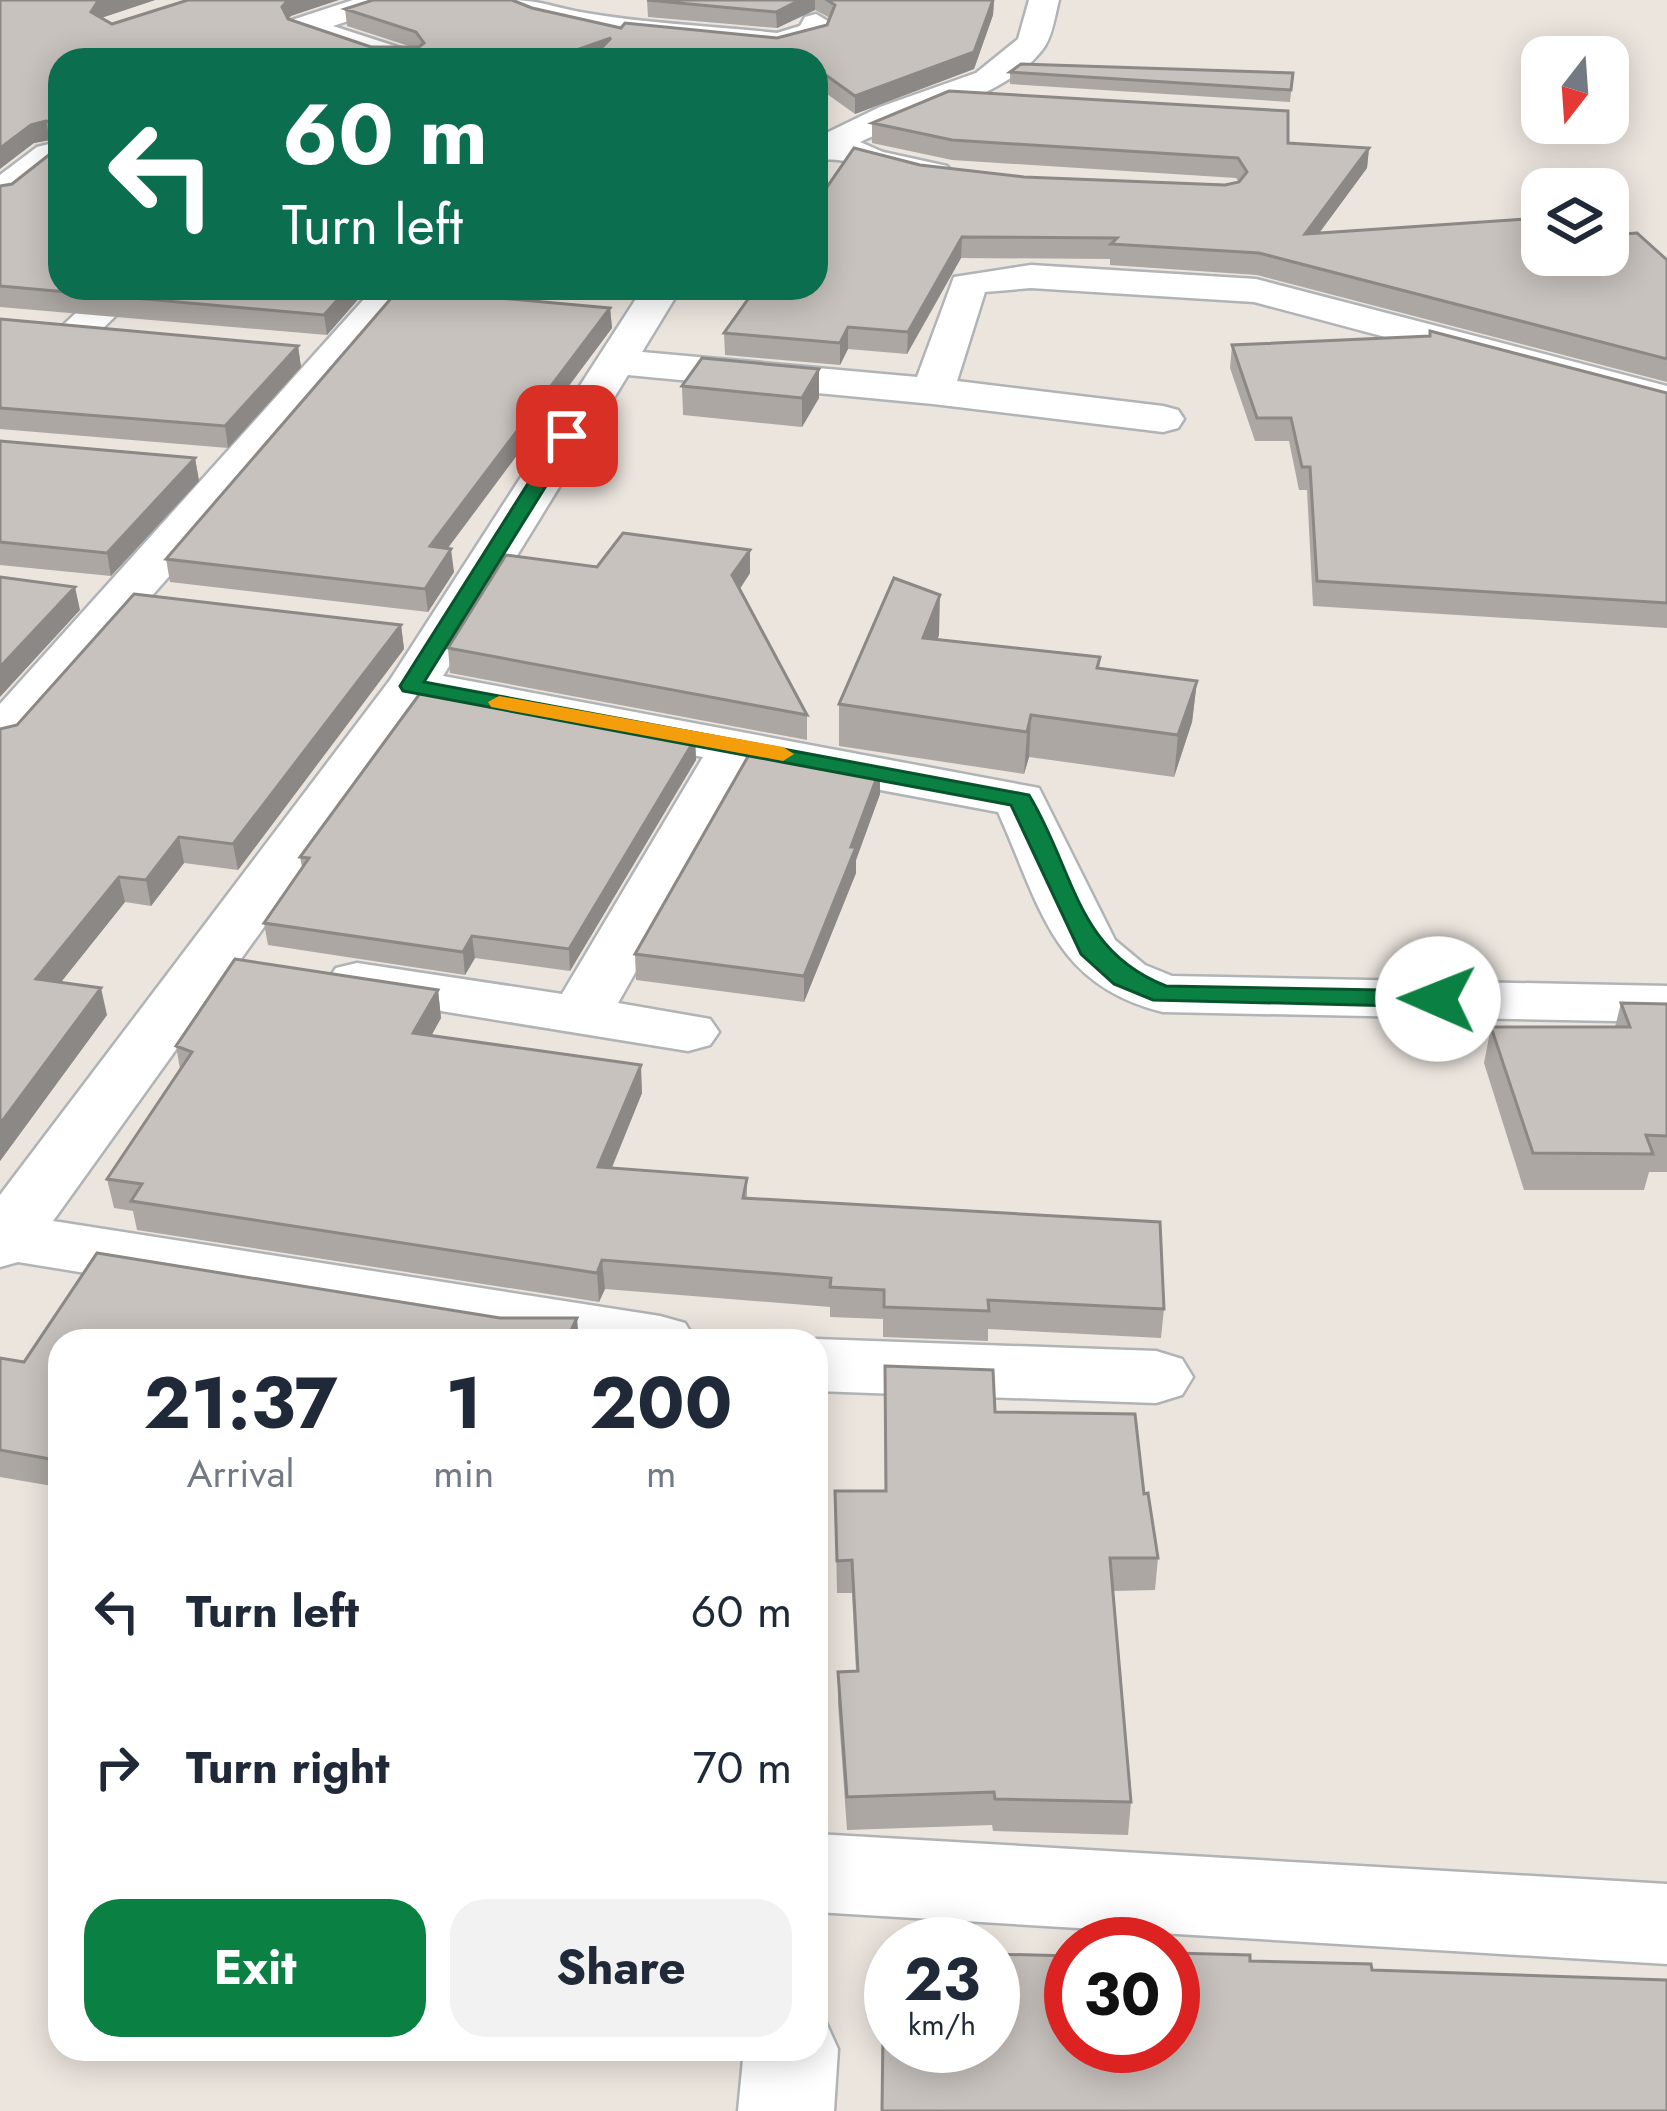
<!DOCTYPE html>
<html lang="en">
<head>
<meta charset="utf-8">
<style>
	body { margin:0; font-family:Jost,sans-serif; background:#f2f2f3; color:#1f2937; height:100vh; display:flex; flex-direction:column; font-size:45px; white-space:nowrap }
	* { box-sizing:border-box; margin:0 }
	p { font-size:39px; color:#747a83 }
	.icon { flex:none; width:66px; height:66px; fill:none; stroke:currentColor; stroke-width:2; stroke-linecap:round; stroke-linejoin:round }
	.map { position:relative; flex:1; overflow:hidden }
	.side { position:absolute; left:48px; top:1329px; width:780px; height:732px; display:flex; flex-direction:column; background:#fff; border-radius:36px; box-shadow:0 6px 30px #0003 }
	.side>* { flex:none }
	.guide { position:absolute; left:48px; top:48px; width:780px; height:252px; border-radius:36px; box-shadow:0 6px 30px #0003; background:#0b6e4f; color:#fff; overflow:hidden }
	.needle { width:78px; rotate:197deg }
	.tools { position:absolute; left:1521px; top:36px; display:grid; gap:24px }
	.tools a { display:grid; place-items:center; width:108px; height:108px; border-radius:24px; background:#fff; box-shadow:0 6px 30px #0003; font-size:60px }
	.speed { position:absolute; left:864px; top:1917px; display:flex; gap:24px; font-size:60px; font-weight:700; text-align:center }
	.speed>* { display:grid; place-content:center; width:156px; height:156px; border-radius:50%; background:#fff; box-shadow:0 6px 30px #0003; line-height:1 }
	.speed small { font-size:30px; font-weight:400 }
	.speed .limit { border:18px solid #d22; background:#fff; color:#111 }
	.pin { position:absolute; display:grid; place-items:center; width:102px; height:102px; color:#fff; margin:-51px; border-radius:24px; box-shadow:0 6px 18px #0006 }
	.me { position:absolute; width:132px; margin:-66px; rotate:271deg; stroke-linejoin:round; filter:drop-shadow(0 0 9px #0008) }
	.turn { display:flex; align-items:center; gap:42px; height:252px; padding:0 36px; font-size:54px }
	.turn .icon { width:156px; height:156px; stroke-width:2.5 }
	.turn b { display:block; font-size:84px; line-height:102px }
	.eta { display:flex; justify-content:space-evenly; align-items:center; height:204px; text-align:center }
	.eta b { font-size:72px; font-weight:700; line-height:84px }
	.action { display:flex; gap:24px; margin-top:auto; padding:24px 36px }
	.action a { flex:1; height:138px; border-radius:36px; background:#0b8043; color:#fff; font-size:48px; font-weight:700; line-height:138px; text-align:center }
	.action a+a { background:#f2f2f3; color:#1f2937 }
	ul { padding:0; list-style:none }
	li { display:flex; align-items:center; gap:36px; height:156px; padding:0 36px }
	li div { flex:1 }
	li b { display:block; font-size:45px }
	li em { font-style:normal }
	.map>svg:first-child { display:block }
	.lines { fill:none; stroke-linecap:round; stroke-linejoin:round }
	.street-casing { stroke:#b0b4b7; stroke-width:5 }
	.street { fill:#fff; fill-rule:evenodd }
	.wall { fill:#aca7a3 }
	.shaded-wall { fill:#8c8885 }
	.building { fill:#c8c2be; stroke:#8c8885; stroke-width:3 }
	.route { fill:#0b8043; stroke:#07532c; stroke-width:3 }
	.slow { fill:#f59e0b }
</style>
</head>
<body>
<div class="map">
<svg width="1667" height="2111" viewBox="0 0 1667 2111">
	<rect width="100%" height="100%" fill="#ece5de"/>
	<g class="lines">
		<g class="street-casing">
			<path id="street" d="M353 0H398L393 6 333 26 416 53 421 60H374L292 32 288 26 292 20Z
				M512 0C540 0 559 9 586 13 649 24 714 26 777 33L800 26 805 17 816 14 831 23 826 38 778 51 588 32 534 20Z
				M1029 0H1059C1055 15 1053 33 1045 46 1011 97 915 116 860 142L883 152 947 166 953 173 947 180C903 192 857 151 816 161V138L880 107 976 73 1018 39Z
				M49 144 60 146V162L13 200 0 203V175L37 147Z
				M1031 265 1256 279 1667 386V412L1254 302 1031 288 985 292 957 381 1163 406 1178 410 1184 419 1178 428 1163 432 933 404 628 375 443 676 1039 788 1115 940 1145 965 1172 976 1667 986V1022L1163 1012C1052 985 1040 905 998 812L752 766 618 1003 710 1019 719 1032 710 1045 688 1051 336 994 327 981 336 968 357 963 562 994 703 757 424 704 53 1221 660 1316 685 1323 696 1341H504L18 1262 0 1267V1195L390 680 643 288H681L642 352 917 377 954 277Z
				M102 288H144L92 339H64L58 330Z
				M374 288H414L295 433 19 747 0 752V704Z
				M816 1339 1156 1351 1182 1359 1193 1377 1182 1395 1156 1403 816 1391V1341H810Z
				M816 1834 1667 1884V1964L816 1912Z
				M816 2015 824 2018 838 2049 834 2111H738L744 2049H816Z"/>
		</g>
		<use href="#street" class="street"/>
	</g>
	<path class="wall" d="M0 0H155L101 18 112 24 291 16 288 19 371 47H412L347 26 345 9 532 8 621 28 777 38 827 25 830 18 815 10 777 28 648 17 647 0H994L993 15 974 69 855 114 816 86V60H60V288H368L327 335 0 307V186L12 184 59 147 60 142 50 140 34 143Z
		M1010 72 1293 73 1290 102 1010 84Z
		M872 123 1369 148 1367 168 1319 233 1667 260V382L1257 275 1110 265V259L961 258 907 354 848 349 840 365 725 355 724 333 920 165 1024 177 1225 185 1239 182 1236 178 952 160 872 143Z
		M400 288H524L514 299 610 308 612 328 448 548 454 572 428 612 170 582 166 559Z
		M0 319 298 346 301 367 228 448 0 429Z
		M1232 345 1667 393V628L1313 606 1307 490H1299L1289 441H1255L1230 368Z
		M819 369V398L802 427 683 415 682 386Z
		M0 441 195 458 199 481 111 576 0 565Z
		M750 550V573L740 589 807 715V740L450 673 448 648 597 567Z
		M401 625 404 649 238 870 184 863 151 906 125 902 60 983 107 1015 0 1161V729Z
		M939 635 937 640 1100 657 1099 668 1197 681 1192 722 1174 777 1029 757 1024 774 839 746V704Z
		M695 739 696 760 570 971 475 958 465 975 268 945 264 923 302 867 300 857Z
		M880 769V794L856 860V873L804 1002 636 980 635 954Z
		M438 990 441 1018 431 1036 642 1093 612 1168 747 1178V1198L1164 1309 1161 1338 988 1329V1341L883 1337V1319L830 1317V1307L605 1289 599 1302 137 1230 133 1211 114 1208 107 1179 180 1069 176 1046Z
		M1621 1003 1667 1004V1172H1649L1644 1190H1524L1484 1063 1491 1027H1615Z
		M60 1341 58 1487 0 1477V1358L24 1362Z
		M884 1398 995 1412 1144 1494 1158 1558 1155 1590 1113 1591 1131 1802 1128 1835 993 1831 992 1825 847 1830 838 1704V1672L856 1671 852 1593H837L835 1491H885Z"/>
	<path class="shaded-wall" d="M101 0H155L101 18 91 12 98 1Z
		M288 0H339L291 16 284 23 282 7Z
		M800 0H815V10L777 28 776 12Z
		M994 0 993 15 974 69 855 114V96Z
		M611 38 599 60H548Z
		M46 121 50 140 34 143 0 169V148L31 125Z
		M1369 148 1367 168 1303 255 1305 234Z
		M962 237 961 258 907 354 908 332Z
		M348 288H368L327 335 324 315Z
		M506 288H524L501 319 499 298Z
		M610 308 612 328 432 569 430 546Z
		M848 327V349L840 365V343Z
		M298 346 301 367 228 448 225 426Z
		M819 369V398L802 427V398Z
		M195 458 199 481 111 576 107 553Z
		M451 549 454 572 428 612 425 589Z
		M750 550V573L733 599 732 575Z
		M75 587 80 610 0 697V667Z
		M940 595 939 635 922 679 923 638Z
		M401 625 404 649 238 870 233 844Z
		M1197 681 1192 722 1174 777 1178 735Z
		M1031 715 1029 757 1024 774 1027 732Z
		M695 739 696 760 570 971 569 949Z
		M880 769V794L856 860V873L804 1002V976Z
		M179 837 184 863 151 906 146 880Z
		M119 877 125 902 42 1006 36 979Z
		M472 936 475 958 465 975 463 952Z
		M101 988 107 1015 0 1161V1124Z
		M438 990 441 1018 417 1062 413 1033Z
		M641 1065 642 1093 600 1196 598 1167Z
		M602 1260 605 1289 599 1302 597 1273Z
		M577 1318 579 1341H566Z
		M60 1443V1483L58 1487 50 1459Z"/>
	<path class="building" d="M0 0H101L98 1 91 12 112 24 188 0H288L282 7 288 19 371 47H419L424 43 416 32 345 9 373 0H512L532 8 621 28 625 23 777 38 827 25 835 5 827 0H993L974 52 855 96 816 68V60H805L802 58 801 60H590L611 38 548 60H60V125L46 121 31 125 0 148Z
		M647 0H800L776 12Z
		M1021 64 1293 73 1291 90 1010 72Z
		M949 91 1288 111V143L1369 148 1305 234 1542 218V255H1608V235L1637 233 1667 260V359L1259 253 1111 244 1117 238 962 237 908 332 848 327 840 343 724 333 756 288H816V203L854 148 920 165 1024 177 1225 185 1239 182 1247 172 1238 158 952 140 872 123Z
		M60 127V288H348L324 315 0 286V186L12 184 59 147Z
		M400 288H506L499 298 610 308 430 546 451 549 425 589 166 559Z
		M0 319 298 346 225 426 0 408Z
		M1430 331 1667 393V603L1317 581 1310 467H1302L1291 418H1257L1232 345 1430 336Z
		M702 358 819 369 802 398 682 386Z
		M0 441 195 458 107 553 0 542Z
		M623 533 750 550 732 575 807 715 448 648 506 555 597 567Z
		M0 577 75 587 0 667Z
		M894 578 940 595 923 638 1100 657 1097 668 1197 681 1178 735 1031 715 1027 732 839 704Z
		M134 594 401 625 233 844 179 837 146 880 119 877 36 979 101 988 0 1124V729L17 725Z
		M424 688 695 739 569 949 472 936 463 952 264 923 309 858 300 857Z
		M754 746 880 769 851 847H856L804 976 635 954Z
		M235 959 438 990 413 1033 641 1065 598 1167 747 1178 743 1198 1160 1222 1164 1309 988 1300 989 1311 884 1307V1290L830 1287 831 1278 602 1260 597 1273 131 1201 142 1184 107 1179 192 1052 176 1046Z
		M1621 1003 1667 1004V1136L1646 1135 1653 1154 1533 1153 1491 1027H1630Z
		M97 1253 500 1318H577L566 1341H60V1443L50 1459 0 1450V1358L24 1362Z
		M885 1366 993 1370 995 1412 1135 1414 1144 1494 1148 1493 1158 1558H1110L1131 1802 995 1799 994 1792 847 1797 838 1672 858 1671 852 1560 837 1561 835 1491H886Z
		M884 1950 891 1951V2046H993V1954L1071 1956V2046H1173V1953L1250 1955V1961L1371 1964 1372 1970 1667 1980V2111H882Z"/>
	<path class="route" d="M567 430 577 436 424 682 1029 795C1075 871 1075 950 1166 986L1438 991 1451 999 1438 1007 1153 1000 1114 984 1081 954 1011 805 403 691 400 686 558 436Z"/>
	<path class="slow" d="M499 696 783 747 794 754 783 761 491 707 488 702Z"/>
</svg>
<div class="tools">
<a><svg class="needle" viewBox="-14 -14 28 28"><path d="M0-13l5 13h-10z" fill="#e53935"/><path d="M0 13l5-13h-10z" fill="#747a83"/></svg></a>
<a><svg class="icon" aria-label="layers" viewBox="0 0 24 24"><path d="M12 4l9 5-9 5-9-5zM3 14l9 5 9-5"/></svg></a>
</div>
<div class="speed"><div>23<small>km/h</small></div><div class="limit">30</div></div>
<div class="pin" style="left:567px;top:436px;background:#d93025"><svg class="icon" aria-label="arrive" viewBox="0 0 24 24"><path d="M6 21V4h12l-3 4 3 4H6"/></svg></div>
<svg class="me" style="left:1438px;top:999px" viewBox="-20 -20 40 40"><circle r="19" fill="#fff"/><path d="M0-13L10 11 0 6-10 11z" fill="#0b8043"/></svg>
<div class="guide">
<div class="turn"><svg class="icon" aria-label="left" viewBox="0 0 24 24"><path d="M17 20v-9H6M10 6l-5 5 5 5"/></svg><div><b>60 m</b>Turn left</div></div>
</div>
<section class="side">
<div class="eta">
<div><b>21:37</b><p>Arrival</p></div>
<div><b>1</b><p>min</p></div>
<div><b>200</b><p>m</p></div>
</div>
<ul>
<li><svg class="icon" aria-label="left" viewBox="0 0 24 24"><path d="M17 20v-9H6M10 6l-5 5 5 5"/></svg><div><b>Turn left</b></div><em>60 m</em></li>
<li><svg class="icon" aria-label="right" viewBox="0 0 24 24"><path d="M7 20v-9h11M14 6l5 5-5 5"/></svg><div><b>Turn right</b></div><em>70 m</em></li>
</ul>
<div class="action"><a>Exit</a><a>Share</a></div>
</section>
</div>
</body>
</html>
